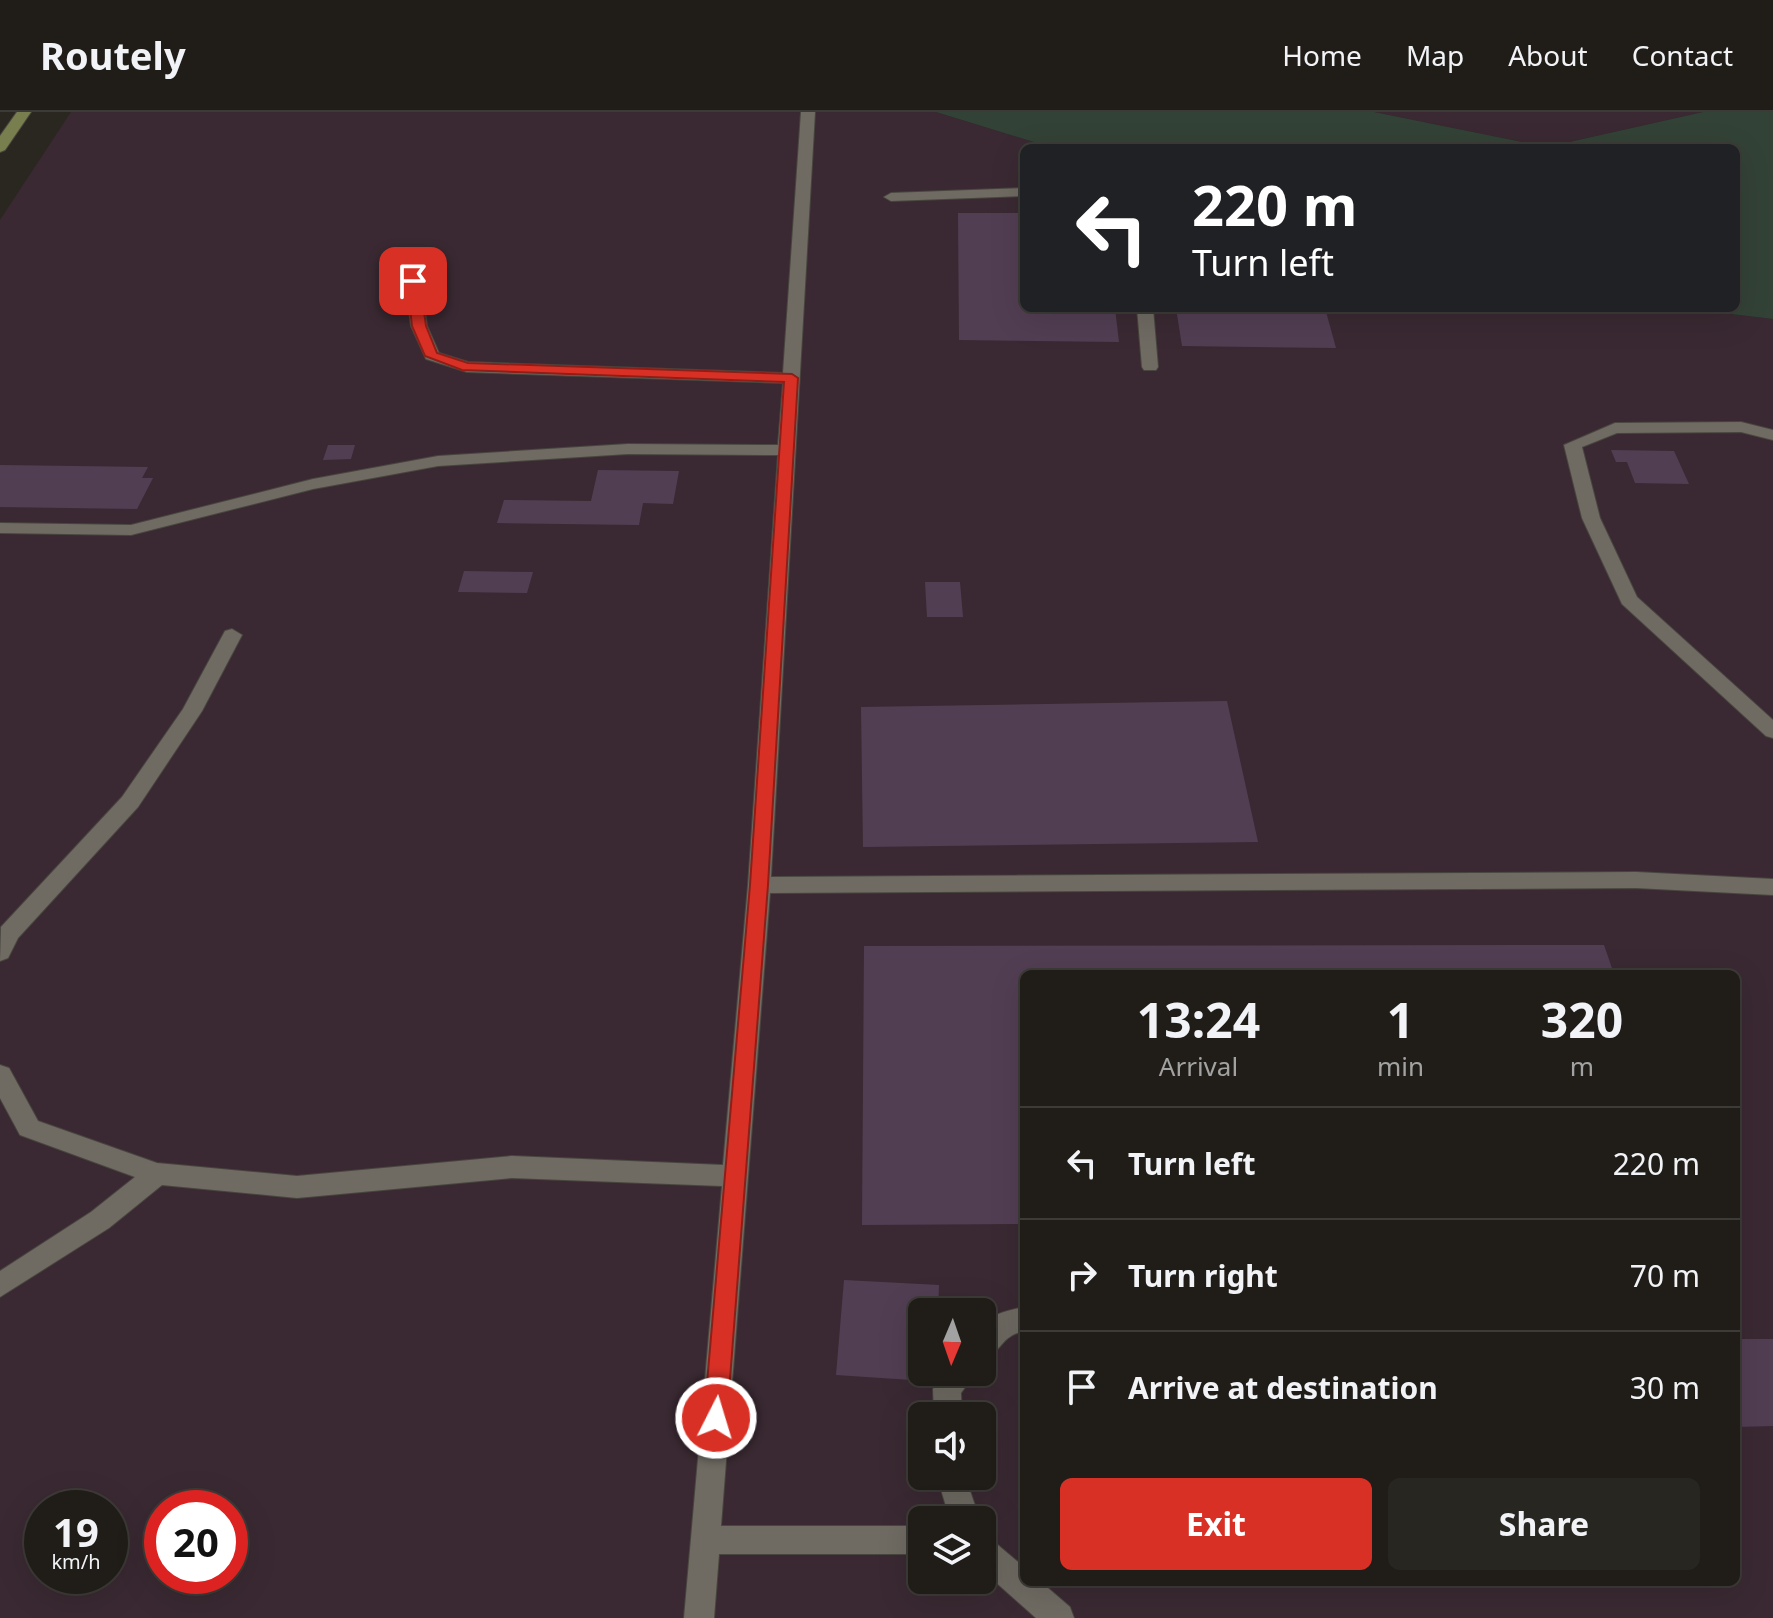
<!DOCTYPE html>
<html lang="en">
<head>
<meta charset="utf-8">
<style>
	body { margin:0; font-family:"Noto Sans",sans-serif; background:#282621; color:#f1f3f6; height:100vh; display:flex; flex-direction:column; font-size:30px; white-space:nowrap }
	* { box-sizing:border-box; margin:0 }
	p { font-size:26px; color:#a2a2a2 }
	.icon { flex:none; width:44px; height:44px; fill:none; stroke:currentColor; stroke-width:2; stroke-linecap:round; stroke-linejoin:round }
	.map { position:relative; flex:1; overflow:hidden }
	.side { position:absolute; left:1020px; top:858px; width:720px; height:616px; display:flex; flex-direction:column; background:#201d18; border-radius:12px; box-shadow:0 8px 32px #0002,0 0 0 2px #3d3b37 }
	.side>* { flex:none }
	.top-card { position:absolute; left:1020px; top:32px; width:720px; height:168px; border-radius:12px; box-shadow:0 8px 32px #0002,0 0 0 2px #3d3b37; background:#202124; color:#fff; overflow:hidden }
	.needle { width:52px; rotate:182deg }
	.controls { position:absolute; left:908px; top:1186px; display:grid; gap:16px }
	.controls a { display:grid; place-items:center; width:88px; height:88px; border-radius:12px; background:#201d18; box-shadow:0 8px 32px #0002,0 0 0 2px #3d3b37; font-size:40px }
	.speed { position:absolute; left:24px; top:1378px; display:flex; gap:16px; font-size:40px; font-weight:700; text-align:center }
	.speed>* { display:grid; place-content:center; width:104px; height:104px; border-radius:50%; background:#201d18; box-shadow:0 8px 32px #0002,0 0 0 2px #3d3b37; line-height:1 }
	.speed small { font-size:20px; font-weight:400 }
	.speed .limit { border:12px solid #d22; background:#fff; color:#111 }
	.pin { position:absolute; display:grid; place-items:center; width:68px; height:68px; color:#fff; margin:-34px; border-radius:16px; box-shadow:0 4px 12px #0006 }
	.me { position:absolute; width:88px; margin:-44px; rotate:5deg; stroke-linejoin:round; filter:drop-shadow(0 0 6px #0008) }
	.turn { display:flex; align-items:center; gap:28px; height:168px; padding:0 40px; font-size:36px }
	.turn .icon { width:104px; height:104px; stroke-width:2.5 }
	.turn b { display:block; font-size:56px; line-height:68px }
	.eta { display:flex; justify-content:space-evenly; align-items:center; height:136px; text-align:center }
	.eta b { font-size:48px; font-weight:700; line-height:56px }
	.cta { display:flex; gap:16px; margin-top:auto; padding:16px 40px }
	.cta a { flex:1; height:92px; border-radius:12px; background:#d93025; color:#fff; font-size:32px; font-weight:700; line-height:92px; text-align:center }
	.cta a+a { background:#282621; color:#f1f3f6 }
	ul { padding:0; list-style:none }
	li { display:flex; align-items:center; gap:24px; height:112px; padding:0 40px; border-top:2px solid #3d3b37 }
	li div { flex:1 }
	li b { display:block; font-size:30px }
	li em { font-style:normal }
	header { display:flex; align-items:center; gap:48px; box-sizing:border-box; height:112px; padding:0 40px; background:#201d18; border-bottom:2px solid #3d3b37 }
	header strong { font-size:38px }
	nav { display:flex; gap:44px; margin-inline-start:auto; font-size:28px }
	.map>svg:first-child { display:block }
	.industrial { fill:#3a2932; fill-rule:evenodd }
	.green { fill:#334236 }
	.building { fill:#523e53 }
	.lines { fill:none; stroke-linecap:round; stroke-linejoin:round }
	.lane-casing { stroke:#48463f; stroke-width:2 }
	.secondary-casing { stroke:#48463f; stroke-width:2 }
	.lane { fill:#6f6b63; fill-rule:evenodd }
	.secondary { fill:#787e4d; fill-rule:evenodd }
	.route { fill:#d93025; stroke:#8d1f18; stroke-width:2 }
</style>
</head>
<body>
<header>
<strong>Routely</strong>
<nav><a>Home</a><a>Map</a><a>About</a><a>Contact</a></nav>
</header>
<div class="map">
<svg width="1773" height="1506" viewBox="0 0 1773 1506">
	<rect width="100%" height="100%" fill="#2a2720"/>
	<path class="industrial" d="M71 0H936L1053 36H1024V196H1680L1773 207V1506H0V108ZM1024 862H1736V1470H1024ZM922 1200H982V1260H922ZM922 1304H982V1364H922ZM42 1396H110V1464H42ZM162 1396H230V1464H162ZM922 1408H982V1468H922Z
		M1374 0H1703L1547 35Z"/>
	<path class="green" d="M936 0H1374L1547 35 1703 0H1773V207L1680 196H1736V36H1053Z"/>
	<path class="building" d="M958 101H1024V196H1115L1119 230 959 228Z
		M1176 196H1325L1336 236 1182 234Z
		M328 333H355L351 347 323 348Z
		M1611 338 1674 339 1689 372 1635 371 1627 350H1616Z
		M0 353 148 355 142 366H153L137 397 0 395Z
		M598 358 679 359 673 392 643 391 639 413 497 411 504 388 591 389Z
		M464 459 533 460 527 481 458 480Z
		M925 470H960L963 505H927Z
		M1227 589 1258 730 863 735 861 595Z
		M1604 833 1614 862H1024V1112L862 1113 864 834Z
		M844 1168 939 1173 938 1200H922V1230H914L912 1268 836 1263Z
		M1736 1227H1773V1314L1736 1315Z"/>
	<g class="lines">
		<g class="lane-casing">
			<path id="lane" d="M801 0H815L771 765 1636 760 1773 767V783L1636 776 770 781 721 1414H922V1442H719L714 1506H684L722 1074 512 1066 297 1086 162 1073 109 1116 0 1185V1159L91 1100 135 1065 20 1023 0 986V953L9 956 38 1009 157 1051 297 1064 512 1044 723 1053 748 773 778 343 628 342 438 354 313 377 131 423 0 421V411L131 413 313 367 438 344 628 332 778 333 783 271 467 260 426 247 411 214 405 169 413 164 421 169 427 214 439 241 468 250 783 261Z
				M1024 76V84L891 89 884 85 891 81Z
				M1137 196H1153L1158 255 1156 258H1144L1142 255Z
				M1741 310 1773 318V328L1741 320 1617 321 1582 335 1600 406 1637 485 1773 608V626L1766 624 1622 492 1582 406 1564 333 1615 311Z
				M232 517 242 523 202 599 138 695 18 826 8 846 0 849 1 815 122 685 183 597 225 519Z
				M1024 1195V1219C999 1225 1003 1240 982 1248 982 1207 983 1204 1024 1195Z
				M944 1260H976L961 1281 962 1304H934L933 1277Z
				M937 1364H965L980 1408H950Z
				M982 1424 992 1428 1024 1455V1470H1041L1070 1495 1074 1506H1036L982 1458Z"/>
		</g>
		<g class="secondary-casing">
			<path id="secondary" d="M17 0H31L5 38 0 40V24Z"/>
		</g>
		<use href="#lane" class="lane"/>
		<use href="#secondary" class="secondary"/>
	</g>
	<path class="route" d="M413 165 420 169 426 214 437 241 468 251 792 262 798 266 768 773 727 1306 724 1314 716 1317 707 1314 704 1306 750 773 784 270 462 258 425 244 412 214 407 169Z"/>
</svg>
<div class="controls">
<a><svg class="needle" viewBox="-14 -14 28 28"><path d="M0-13l5 13h-10z" fill="#e53935"/><path d="M0 13l5-13h-10z" fill="#a2a2a2"/></svg></a>
<a><svg class="icon" aria-label="sound" viewBox="0 0 24 24"><path d="M4 9h4l5-4v14l-5-4H4zM17 9q2 3 0 6"/></svg></a>
<a><svg class="icon" aria-label="layers" viewBox="0 0 24 24"><path d="M12 4l9 5-9 5-9-5zM3 14l9 5 9-5"/></svg></a>
</div>
<div class="speed"><div>19<small>km/h</small></div><div class="limit">20</div></div>
<div class="pin" style="left:413px;top:169px;background:#d93025"><svg class="icon" aria-label="arrive" viewBox="0 0 24 24"><path d="M6 21V4h12l-3 4 3 4H6"/></svg></div>
<svg class="me" style="left:716px;top:1306px" viewBox="-20 -20 40 40"><circle r="17" fill="#d93025" stroke="#fff" stroke-width="3"/><path d="M0-11L8 9 0 5-8 9z" fill="#fff"/></svg>
<div class="top-card">
<div class="turn"><svg class="icon" aria-label="left" viewBox="0 0 24 24"><path d="M17 20v-9H6M10 6l-5 5 5 5"/></svg><div><b>220 m</b>Turn left</div></div>
</div>
<section class="side">
<div class="eta">
<div><b>13:24</b><p>Arrival</p></div>
<div><b>1</b><p>min</p></div>
<div><b>320</b><p>m</p></div>
</div>
<ul>
<li><svg class="icon" aria-label="left" viewBox="0 0 24 24"><path d="M17 20v-9H6M10 6l-5 5 5 5"/></svg><div><b>Turn left</b></div><em>220 m</em></li>
<li><svg class="icon" aria-label="right" viewBox="0 0 24 24"><path d="M7 20v-9h11M14 6l5 5-5 5"/></svg><div><b>Turn right</b></div><em>70 m</em></li>
<li><svg class="icon" aria-label="arrive" viewBox="0 0 24 24"><path d="M6 21V4h12l-3 4 3 4H6"/></svg><div><b>Arrive at destination</b></div><em>30 m</em></li>
</ul>
<div class="cta"><a>Exit</a><a>Share</a></div>
</section>
</div>
</body>
</html>
